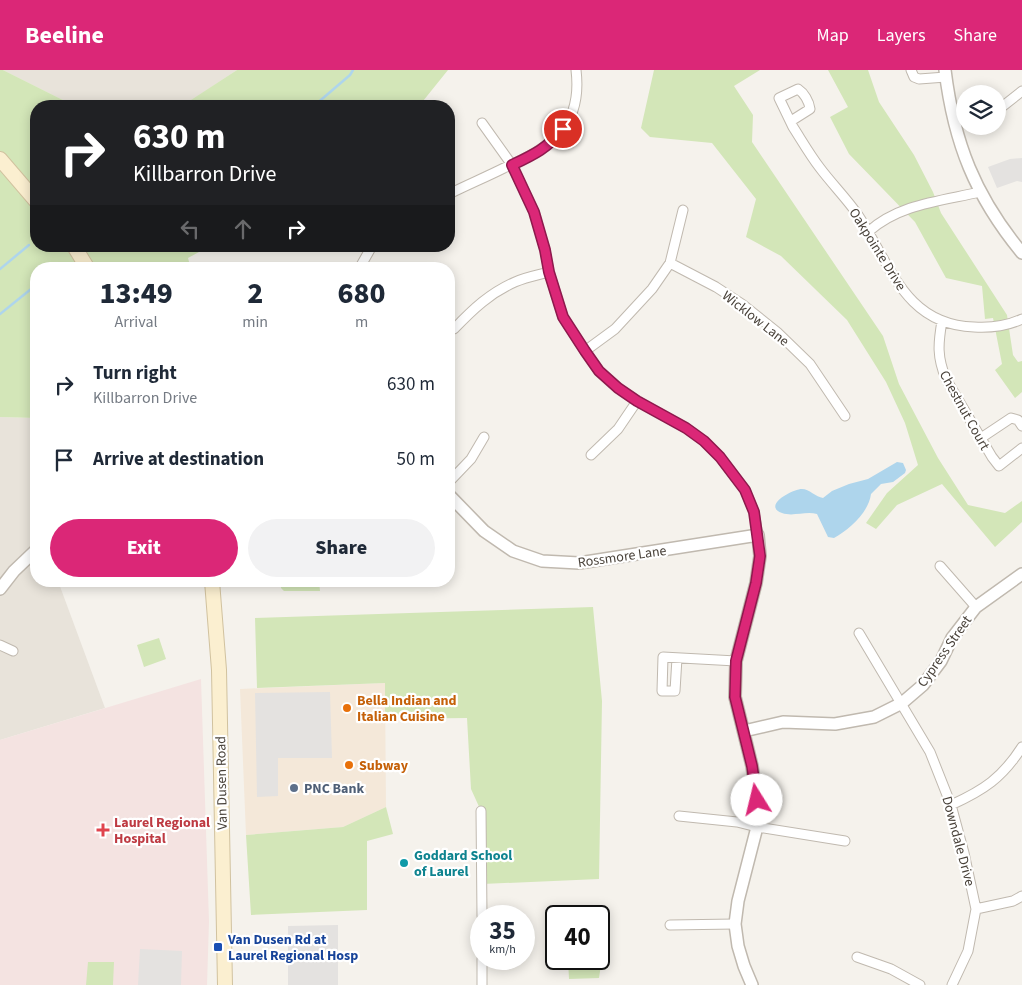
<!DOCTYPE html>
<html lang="en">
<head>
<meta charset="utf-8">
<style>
	body { margin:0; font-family:"Source Sans 3",sans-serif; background:#f2f2f3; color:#1f2937; height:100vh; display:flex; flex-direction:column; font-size:19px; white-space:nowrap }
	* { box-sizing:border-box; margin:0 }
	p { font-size:16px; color:#747a83 }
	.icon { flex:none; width:28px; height:28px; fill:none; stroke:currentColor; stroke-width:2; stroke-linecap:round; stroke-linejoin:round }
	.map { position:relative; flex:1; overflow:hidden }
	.panel { position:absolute; left:30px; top:192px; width:425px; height:325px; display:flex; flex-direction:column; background:#fff; border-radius:20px; box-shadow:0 2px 12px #0003 }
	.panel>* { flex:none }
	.guide { position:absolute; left:30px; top:30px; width:425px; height:152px; border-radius:20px; box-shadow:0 2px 12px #0003; background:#202124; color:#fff; overflow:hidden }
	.buttons { position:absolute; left:956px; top:15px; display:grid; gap:10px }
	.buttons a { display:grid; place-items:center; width:50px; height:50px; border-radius:50%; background:#fff; box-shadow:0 2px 12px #0003; font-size:25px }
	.speed { position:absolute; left:470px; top:835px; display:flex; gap:10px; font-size:25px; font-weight:700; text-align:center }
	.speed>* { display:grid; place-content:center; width:65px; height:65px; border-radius:50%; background:#fff; box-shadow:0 2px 12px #0003; line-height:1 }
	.speed small { font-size:12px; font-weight:400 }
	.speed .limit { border:2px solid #111; border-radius:8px; background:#fff; color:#111 }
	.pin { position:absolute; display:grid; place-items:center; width:42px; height:42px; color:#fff; margin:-21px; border:2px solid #fff; border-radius:50%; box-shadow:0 1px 5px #0007 }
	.me { position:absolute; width:55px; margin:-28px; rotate:351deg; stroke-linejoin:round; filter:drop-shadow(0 0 4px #0008) }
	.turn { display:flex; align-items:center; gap:18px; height:105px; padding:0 20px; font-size:22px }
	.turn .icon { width:65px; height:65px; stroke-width:2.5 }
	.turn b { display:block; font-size:35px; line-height:42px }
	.lanes { display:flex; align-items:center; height:48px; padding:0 20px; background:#0003; justify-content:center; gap:25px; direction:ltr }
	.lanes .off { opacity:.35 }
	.eta { display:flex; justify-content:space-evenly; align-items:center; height:85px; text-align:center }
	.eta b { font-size:30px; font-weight:800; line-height:35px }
	.primary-button { display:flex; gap:10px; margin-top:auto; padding:10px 20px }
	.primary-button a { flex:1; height:58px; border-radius:30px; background:#db2777; color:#fff; font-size:20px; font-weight:800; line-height:58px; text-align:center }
	.primary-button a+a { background:#f2f2f3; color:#1f2937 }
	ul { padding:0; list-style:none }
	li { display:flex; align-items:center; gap:15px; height:75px; padding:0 20px }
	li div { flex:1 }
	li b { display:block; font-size:19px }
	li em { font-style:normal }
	header { display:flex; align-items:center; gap:30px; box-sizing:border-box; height:70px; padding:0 25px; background:#db2777; color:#fff }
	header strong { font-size:24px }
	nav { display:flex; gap:28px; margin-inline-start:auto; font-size:18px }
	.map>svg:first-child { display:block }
	.residential { fill:#e8e3da }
	.commercial { fill:#f4e8d9 }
	.medical { fill:#f4e3e1 }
	.green { fill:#d3e6b8 }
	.parking { fill:#e4e2e0 }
	.water { fill:#aed5ec }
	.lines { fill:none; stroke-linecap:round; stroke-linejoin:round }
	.stream { stroke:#aed5ec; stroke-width:2.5 }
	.minor-casing { stroke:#c0b9af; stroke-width:11 }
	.tertiary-casing { stroke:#c0b9af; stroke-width:14 }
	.secondary-casing { stroke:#d1c29f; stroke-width:16 }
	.minor { stroke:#fff; stroke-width:9 }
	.tertiary { stroke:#fff; stroke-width:11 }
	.secondary { stroke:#fbefd0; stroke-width:14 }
	.route-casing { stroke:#8e194d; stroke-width:12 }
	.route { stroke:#db2777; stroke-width:9 }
	.food-dot { fill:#e8710a; stroke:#fff; stroke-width:2 }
	.service-dot { fill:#5c6f8a; stroke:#fff; stroke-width:2 }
	.health-dot { fill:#e0444e; stroke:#fff; stroke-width:2 }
	.culture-dot { fill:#0f9aa8; stroke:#fff; stroke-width:2 }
	.transit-dot { fill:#1a4fb4; stroke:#fff; stroke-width:2 }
	.labels { text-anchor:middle; stroke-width:4.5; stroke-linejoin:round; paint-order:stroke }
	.street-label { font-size:14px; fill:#49423a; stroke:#fff }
	.food-label { font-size:14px; font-weight:bold; fill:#c56008; stroke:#fff; text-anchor:start }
	.service-label { font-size:14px; font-weight:bold; fill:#4e5e75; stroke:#fff; text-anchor:start }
	.health-label { font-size:14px; font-weight:bold; fill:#be3a42; stroke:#fff; text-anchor:start }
	.culture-label { font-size:14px; font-weight:bold; fill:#0d838f; stroke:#fff; text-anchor:start }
	.transit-label { font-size:14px; font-weight:bold; fill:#164399; stroke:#fff; text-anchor:start }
</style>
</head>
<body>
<header>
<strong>Beeline</strong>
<nav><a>Map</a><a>Layers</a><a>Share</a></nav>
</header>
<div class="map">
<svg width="1022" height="915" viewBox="0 0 1022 915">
	<rect width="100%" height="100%" fill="#f5f2ec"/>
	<path class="residential" d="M3 0H237L192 30 118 36H75Z
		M0 347 36 348V511H58L105 638 0 670Z"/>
	<path class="commercial" d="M385 613 386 737 343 757 246 765 240 619Z"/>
	<path class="medical" d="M201 609 209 851 207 915H0V670Z"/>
	<path class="green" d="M0 0H3L75 36H36V176H210L188 188 191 199H36V348L0 347Z
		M237 0H448L419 36H109L191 30Z
		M654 0H760L734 16 753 45 752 72 883 266 899 314 938 388 968 435 1005 443 1022 431V452L995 477 942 414 897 435 876 459 866 453 887 423 918 395 905 353 886 312 847 250 781 186 746 167 756 129 712 73 650 67 641 58Z
		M828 0H868L879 32 914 85 933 122 941 143 1007 245 1013 285 1018 292 1022 291V322L1015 328 995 300 1002 294 993 248 985 249 982 216 946 208 915 152 849 84 830 47 848 37Z
		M281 511H319L320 521H284L281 518Z
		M593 537 602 631 599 809 482 814 481 741 471 719 467 648 385 649V613L257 618 255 548Z
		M159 568 166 589 144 597 137 575Z
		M386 737 393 764 367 771V840L251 845 246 765 343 757Z
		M599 872 604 875 599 908 569 909 568 889H599Z
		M88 892H114L113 915H86Z"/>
	<path class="parking" d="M1022 88V112L1017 111 997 118 988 97 1010 89Z
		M330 622 332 688H278V726L257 727 255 623Z
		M338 855V915H288V856Z
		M140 879 182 881 181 915H138Z"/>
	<path class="water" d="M897 392 903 393 906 400 905 403 893 412 881 414 871 424C869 442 849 460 834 468L828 467 817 444C805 441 793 447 782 443 762 436 792 419 802 419 809 419 816 427 823 428L832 421 849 414 868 409Z"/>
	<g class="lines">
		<path class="stream" d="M311 36 315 35 350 5 353 0
			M0 199 29 175
			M0 244 36 215"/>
		<g class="minor-casing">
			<path id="minor" d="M911 0 914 7 919 9 946 7
				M998 40 1022 21
				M791 51 810 39C809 31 804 23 798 19L779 28 793 57C802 71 810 85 820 98 832 114 847 129 858 145 890 193 904 255 974 257 990 258 1007 256 1022 249
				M482 53 512 95 534 142 545 180 549 202 563 247 585 281 599 301 618 318 637 331 686 358 704 371 720 387 745 420 754 442 758 465
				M449 124C467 115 486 107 504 98 551 77 583 57 576 0
				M868 162C899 134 941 131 980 122
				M670 193 716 217 742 234 777 262 810 294 845 346
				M359 199 372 176
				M942 251C938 274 937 287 946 309L992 387 999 396 1022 378
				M454 259C473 239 490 223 515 212 526 207 538 205 549 202
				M585 281 615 259 652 219 670 193 683 140
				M981 368 1011 348 1018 350 1022 356
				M591 385 618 359 637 331
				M449 412 471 389 484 367
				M940 496 976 537
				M859 563 930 682 951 735 964 783 976 839 968 881 952 915
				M0 575 13 581
				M677 588 675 621H662L663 587 736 591
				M951 735C984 720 1002 708 1022 677
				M481 741 482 846
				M679 746 737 752 757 757 845 771
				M976 839 1013 831 1022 826
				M670 855 735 854
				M857 887 891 899 920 915
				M482 889V915"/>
		</g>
		<g class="tertiary-casing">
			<path id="tertiary" d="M945 0C954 73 975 126 1022 183
				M449 425 484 461 513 481 542 491 579 493 758 465 760 486 756 513 736 591 735 627 752 696 757 730V757L738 831 735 854 738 876 744 896 752 915
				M0 519 14 501 36 480
				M744 661 783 652 835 654 874 647 902 633 923 615 941 591 952 568 976 537 1022 504"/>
		</g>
		<g class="secondary-casing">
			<path id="secondary" d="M0 89 36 131
				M74 176 88 199
				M212 511 219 600 225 915"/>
		</g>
		<use href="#minor" class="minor"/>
		<use href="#tertiary" class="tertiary"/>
		<use href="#secondary" class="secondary"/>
	</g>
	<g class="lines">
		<g class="route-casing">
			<path id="route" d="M563 59C548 78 533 85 512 95L534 142 545 180 549 202 563 247 585 281 599 301 618 318 637 331 686 358 704 371 720 387 745 420 754 442 760 486 756 513 736 591 735 627 752 696 757 730"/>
		</g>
		<use href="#route" class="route"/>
	</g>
	<g class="food-dot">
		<circle cx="347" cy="638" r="5"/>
		<circle cx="349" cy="695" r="5"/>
	</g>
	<circle class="service-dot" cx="294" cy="718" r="5"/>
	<path class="health-dot" d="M100.5 752.5h5v5h5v5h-5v5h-5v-5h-5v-5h5z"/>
	<circle class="culture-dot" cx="404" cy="793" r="5"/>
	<rect class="transit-dot" x="213" y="872" width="10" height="10" rx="2.5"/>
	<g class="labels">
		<g class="street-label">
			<text transform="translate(878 179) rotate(58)" y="5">Oakpointe Drive</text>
			<text transform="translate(756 248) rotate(38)" y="5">Wicklow Lane</text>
			<text transform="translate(965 340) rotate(61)" y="5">Chestnut Court</text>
			<text transform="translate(622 486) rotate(-8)" y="5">Rossmore Lane</text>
			<text transform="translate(944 581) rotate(-55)" y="5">Cypress Street</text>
			<text transform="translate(221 713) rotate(-91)" y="5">Van Dusen Road</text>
			<text transform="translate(959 771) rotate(75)" y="5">Downdale Drive</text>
		</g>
		<g class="food-label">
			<text x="357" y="635">Bella Indian and<tspan x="357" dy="16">Italian Cuisine</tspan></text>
			<text x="359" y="700">Subway</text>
		</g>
		<g class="service-label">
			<text x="304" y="723">PNC Bank</text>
		</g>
		<g class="health-label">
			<text x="114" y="757">Laurel Regional<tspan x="114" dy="16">Hospital</tspan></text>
		</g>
		<g class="culture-label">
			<text x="414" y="790">Goddard School<tspan x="414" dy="16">of Laurel</tspan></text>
		</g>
		<g class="transit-label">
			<text x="228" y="874">Van Dusen Rd at<tspan x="228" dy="16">Laurel Regional Hosp</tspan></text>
		</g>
	</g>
</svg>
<div class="buttons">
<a><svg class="icon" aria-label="layers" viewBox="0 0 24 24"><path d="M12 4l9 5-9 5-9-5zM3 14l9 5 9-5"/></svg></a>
</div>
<div class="speed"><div>35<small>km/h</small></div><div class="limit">40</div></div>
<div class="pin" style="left:563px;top:59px;background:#d93025"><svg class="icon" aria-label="arrive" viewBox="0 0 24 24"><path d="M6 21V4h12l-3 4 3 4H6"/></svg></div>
<svg class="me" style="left:757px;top:730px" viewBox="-20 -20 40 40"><circle r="19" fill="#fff"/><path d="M0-13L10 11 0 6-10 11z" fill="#db2777"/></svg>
<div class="guide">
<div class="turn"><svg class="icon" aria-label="right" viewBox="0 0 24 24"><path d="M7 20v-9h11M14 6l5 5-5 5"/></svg><div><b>630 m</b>Killbarron Drive</div></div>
<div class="lanes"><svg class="icon off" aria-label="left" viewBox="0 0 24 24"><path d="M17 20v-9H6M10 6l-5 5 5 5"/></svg><svg class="icon off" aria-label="ahead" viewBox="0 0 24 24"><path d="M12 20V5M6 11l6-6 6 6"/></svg><svg class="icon" aria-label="right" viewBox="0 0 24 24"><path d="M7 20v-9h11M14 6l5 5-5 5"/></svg></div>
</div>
<section class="panel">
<div class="eta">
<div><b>13:49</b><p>Arrival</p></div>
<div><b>2</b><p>min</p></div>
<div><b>680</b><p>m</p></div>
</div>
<ul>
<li><svg class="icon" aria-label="right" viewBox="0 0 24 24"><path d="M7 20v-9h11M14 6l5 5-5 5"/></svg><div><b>Turn right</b><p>Killbarron Drive</p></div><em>630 m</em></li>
<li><svg class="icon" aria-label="arrive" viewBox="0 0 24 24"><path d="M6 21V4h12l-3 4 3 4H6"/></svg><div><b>Arrive at destination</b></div><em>50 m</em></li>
</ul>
<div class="primary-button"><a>Exit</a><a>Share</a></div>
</section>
</div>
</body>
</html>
